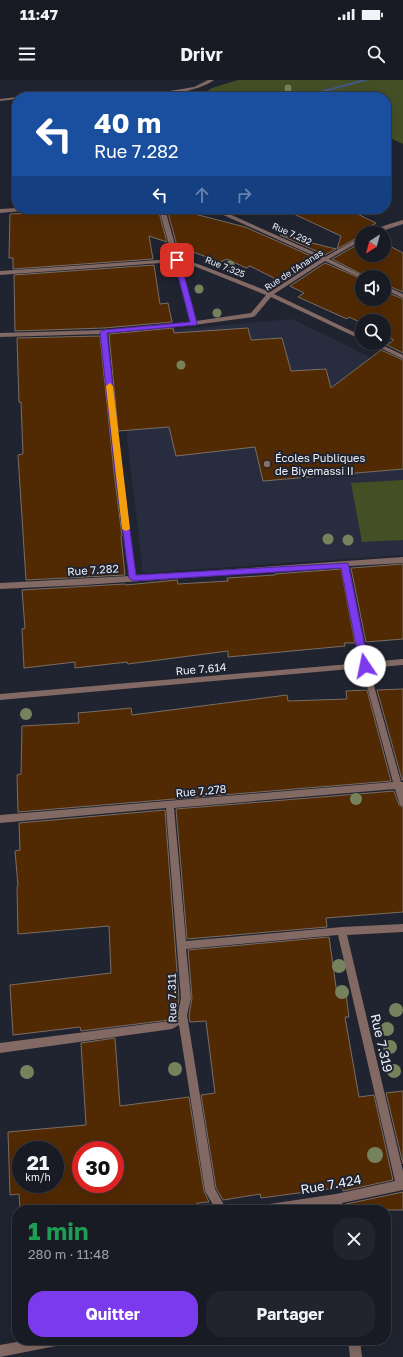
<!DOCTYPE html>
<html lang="fr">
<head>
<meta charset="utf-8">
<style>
	body { margin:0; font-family:"Golos Text",sans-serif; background:#21242c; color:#f1f3f6; height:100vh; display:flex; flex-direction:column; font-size:15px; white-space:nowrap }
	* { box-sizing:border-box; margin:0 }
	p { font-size:13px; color:#9fa1a6 }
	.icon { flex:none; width:22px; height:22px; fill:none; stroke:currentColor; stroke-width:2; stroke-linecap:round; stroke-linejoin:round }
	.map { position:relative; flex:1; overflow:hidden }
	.panel { position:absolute; left:12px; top:1125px; width:379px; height:140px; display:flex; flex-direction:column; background:#181b24; border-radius:16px; box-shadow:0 4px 16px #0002,0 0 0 1px #363941 }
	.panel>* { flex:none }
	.hud { position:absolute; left:12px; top:12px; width:379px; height:122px; border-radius:16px; box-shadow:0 4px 16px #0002,0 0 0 1px #363941; background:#1a4fa0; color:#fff; overflow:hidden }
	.needle { width:26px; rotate:216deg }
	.buttons { position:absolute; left:355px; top:146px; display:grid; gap:8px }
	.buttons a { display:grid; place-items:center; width:36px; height:36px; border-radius:50%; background:#181b24; box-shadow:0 4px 16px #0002,0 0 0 1px #363941; font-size:20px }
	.speed { position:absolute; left:12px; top:1061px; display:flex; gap:8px; font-size:20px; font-weight:700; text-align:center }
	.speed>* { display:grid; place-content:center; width:52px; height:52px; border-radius:50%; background:#181b24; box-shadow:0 4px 16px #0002,0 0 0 1px #363941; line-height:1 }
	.speed small { font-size:10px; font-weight:400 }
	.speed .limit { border:6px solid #d22; background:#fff; color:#111 }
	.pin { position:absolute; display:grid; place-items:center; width:34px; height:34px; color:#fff; margin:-17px; border-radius:8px; box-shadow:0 2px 6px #0006 }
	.me { position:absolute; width:44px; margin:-22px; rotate:349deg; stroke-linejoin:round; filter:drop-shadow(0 0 3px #0008) }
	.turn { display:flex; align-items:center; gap:14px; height:84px; padding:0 16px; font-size:18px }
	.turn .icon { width:52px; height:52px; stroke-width:2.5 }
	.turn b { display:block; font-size:28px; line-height:34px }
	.lanes { display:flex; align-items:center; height:38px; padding:0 16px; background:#0003; justify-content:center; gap:20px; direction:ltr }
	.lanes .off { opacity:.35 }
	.round { display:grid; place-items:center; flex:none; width:42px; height:42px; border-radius:16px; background:#21242c }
	.headline { display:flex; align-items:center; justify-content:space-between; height:68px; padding:0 16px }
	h1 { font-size:24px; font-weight:700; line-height:30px; color:#1e9e55 }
	.cta { display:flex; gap:8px; margin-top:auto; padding:8px 16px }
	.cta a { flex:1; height:46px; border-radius:16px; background:#7c3aed; color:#fff; font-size:16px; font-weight:700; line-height:46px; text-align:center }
	.cta a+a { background:#21242c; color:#f1f3f6 }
	.status { display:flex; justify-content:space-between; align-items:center; height:28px; padding:0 20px; background:#181b24; direction:ltr }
	.status svg { height:11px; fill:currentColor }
	header { display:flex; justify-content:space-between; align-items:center; height:52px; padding:0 16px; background:#181b24; font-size:18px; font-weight:700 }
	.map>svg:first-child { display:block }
	.built { fill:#272d3e }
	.green { fill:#454f26 }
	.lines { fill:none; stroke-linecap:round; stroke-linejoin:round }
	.stream { fill:#415984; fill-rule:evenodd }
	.building { fill:#512a03; stroke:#7a6d63; fill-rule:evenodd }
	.street { fill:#836963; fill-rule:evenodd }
	.tree { fill:#75825c }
	.route { fill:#7c3aed; stroke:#51269a }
	.slow { fill:#f59e0b }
	.education-dot { fill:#8d6e63; stroke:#202430; stroke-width:1.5 }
	.labels { text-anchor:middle; stroke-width:4; stroke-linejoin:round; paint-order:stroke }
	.far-street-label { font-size:9px; fill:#eef1f9; stroke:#202430 }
	.poi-label { font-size:11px; fill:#eef1f9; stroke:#202430; text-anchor:start }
	.street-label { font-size:11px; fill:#eef1f9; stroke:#202430 }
	.near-street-label { font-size:13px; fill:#eef1f9; stroke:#202430 }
</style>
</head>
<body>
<div class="status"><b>11:47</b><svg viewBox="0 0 49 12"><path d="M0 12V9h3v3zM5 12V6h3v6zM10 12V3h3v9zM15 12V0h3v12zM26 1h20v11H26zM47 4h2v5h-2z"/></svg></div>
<header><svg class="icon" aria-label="menu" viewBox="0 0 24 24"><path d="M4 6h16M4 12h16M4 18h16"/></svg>Drivr<svg class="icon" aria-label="search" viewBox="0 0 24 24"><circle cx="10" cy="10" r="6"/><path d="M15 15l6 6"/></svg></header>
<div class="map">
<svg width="403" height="1277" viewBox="0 0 403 1277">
	<rect width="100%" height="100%" fill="#202430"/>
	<path class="built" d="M292 239 403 293V475L143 493 115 255Z"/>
	<path class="green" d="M238 0H403V64L386 56V17H199L212 8Z
		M403 400V460L362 462 351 403Z"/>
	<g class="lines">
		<path class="stream" d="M361 0H369L306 17H298Z"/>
	</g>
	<path class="building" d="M84 129H158L167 162 149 156 153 179 13 189V178H9L10 134 84 131Z
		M167 129H175L245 147 318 179 282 202 250 186 246 188 227 179 220 182 177 166Z
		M283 129H347L376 143 361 152 363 153 362 155 337 169 341 156Z
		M280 155 336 169 325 175Z
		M362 162V175H384V163L403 173V212L384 204V197H367L332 179Z
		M325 183 362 199V219H384V211L403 219V273L387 265 394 260 384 255V241H362V243L349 237 347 239 298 217 304 213 290 206Z
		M154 185 160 224 168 223 172 242 104 248 15 251 14 195Z
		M173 248 174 253 248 248 251 260 282 258 291 291 326 289 331 308 381 270 403 280V389L263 401 255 367 176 376 169 347 118 351 109 254Z
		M100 256 114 392 122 456H121L125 495 26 500 18 375 23 374 21 322H19L17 258Z
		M403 484V559L366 562 351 488Z
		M341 489 355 563H344L345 566 228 577V571L128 584 127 582 75 588V582L24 588 22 549 25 548 22 510 125 504 126 505 177 500 178 504 228 501 227 498 275 495V494Z
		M403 609V700H402L377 610Z
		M367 610 391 701 18 732 17 695 21 694 22 646 79 643 78 633 131 628 132 635 287 615 288 621 347 619 346 611Z
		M394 711 399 725 403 727V832L326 838 327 847 187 859 176 729Z
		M165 730 179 918 177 932 169 940 81 951 80 947 13 955 10 905 111 893 109 846 18 854 17 807 18 806 15 771 20 770 19 743Z
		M329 857 337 914H346L349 937H345L359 1017 374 1015 393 1100 343 1111V1107L261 1118 260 1114 223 1120 216 1108 201 1015 215 1013 206 941 190 942 189 935 192 918 188 870Z
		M115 958 120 1026 189 1017 204 1111 209 1122 197 1123 198 1130H20L19 1114 10 1115 8 1052 86 1045 81 963ZM21 1070H55V1104H21ZM81 1070H115V1104H81Z
		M403 1011V1084L386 1013Z
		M403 1112V1130H347L346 1124Z"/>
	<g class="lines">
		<path class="street" d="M208 0H214C198 12 158 17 137 17L139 16 194 7Z
			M17 17V19L0 21V19L17 17H19Z
			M17 128V129H25L22 131 0 133V129Z
			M159 129H165L179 179 198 184 270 212 321 179 210 129H218L325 177 362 156V160L329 179 366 197 361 198 325 181 274 214 362 256V260L271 217 255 236 253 237 194 245 107 253 121 392 136 496 403 477V483L349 486 368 582 403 579V585L369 588 401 702H403V726L400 725 395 709 174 728 186 861 342 847 403 844V852L347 855 403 1091V1110L342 1123 343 1130H333L332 1125 298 1130H258L259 1126 263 1125 336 1114 395 1101 338 855 186 869 191 918 187 935 215 1109 227 1130H216L205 1111 179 945 172 949 0 973V963L170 941 178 933 181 918 166 728 0 743V735L393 702 362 588 0 620V614L361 583 342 487 84 505 0 509V503L129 496 115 392 101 254 0 257V253L104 250 191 242 174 182 0 195V191L173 179ZM180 182 194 186 266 215 251 233 196 241Z
			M403 140V144L376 153H368L386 145Z
			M384 205 403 214V218L384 209Z
			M370 263H378L403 275V279Z
			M28 1260H62L60 1264 56 1266 0 1277V1265Z
			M348 1260H360L362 1277H350Z"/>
	</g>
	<g class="tree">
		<circle cx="288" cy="8" r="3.5"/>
		<circle cx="230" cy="185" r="4.5"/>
		<circle cx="199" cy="209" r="4.5"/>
		<circle cx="217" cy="233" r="4.5"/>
		<circle cx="181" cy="285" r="4.5"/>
		<circle cx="328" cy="459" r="5.5"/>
		<circle cx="348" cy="460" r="5.5"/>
		<circle cx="26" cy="634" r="6"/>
		<circle cx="356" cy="719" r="6"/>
		<circle cx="339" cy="886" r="7"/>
		<circle cx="342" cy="912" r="7"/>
		<circle cx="396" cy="930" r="7"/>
		<circle cx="387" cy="949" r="7"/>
		<circle cx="390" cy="967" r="7"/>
		<circle cx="175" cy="989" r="7"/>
		<circle cx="394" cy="991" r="7"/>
		<circle cx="27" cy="992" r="7"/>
		<circle cx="375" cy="1075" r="8"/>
	</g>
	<path class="route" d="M177 178 180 180 197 243 196 245 107 253 122 392 136 495 348 483 369 586 368 588H362L360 586 341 488 133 501 129 498 115 392 100 252 104 250 190 242 174 180Z"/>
	<path class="slow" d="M110 303 113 306 130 449 126 451 122 449 106 306Z"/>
	<circle class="education-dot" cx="267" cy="384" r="4"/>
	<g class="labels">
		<g class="far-street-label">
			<text transform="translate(292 154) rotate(24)" y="3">Rue 7.292</text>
			<text transform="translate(225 187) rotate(22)" y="3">Rue 7.325</text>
			<text transform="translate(294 190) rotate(-33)" y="3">Rue de l'Ananas</text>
		</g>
		<g class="poi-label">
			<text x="275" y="382">Écoles Publiques<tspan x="275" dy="13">de Biyemassi II</tspan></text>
		</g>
		<g class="street-label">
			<text transform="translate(93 490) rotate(-4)" y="4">Rue 7.282</text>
			<text transform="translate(201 589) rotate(-5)" y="4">Rue 7.614</text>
			<text transform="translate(201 711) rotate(-5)" y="4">Rue 7.278</text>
			<text transform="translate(172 918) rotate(-91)" y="4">Rue 7.311</text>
		</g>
		<g class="near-street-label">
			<text transform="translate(382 963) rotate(77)" y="5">Rue 7.319</text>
			<text transform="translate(331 1104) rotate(-10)" y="5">Rue 7.424</text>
		</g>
	</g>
</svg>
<div class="buttons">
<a><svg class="needle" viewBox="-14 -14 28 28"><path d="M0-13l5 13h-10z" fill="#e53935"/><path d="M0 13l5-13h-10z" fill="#9fa1a6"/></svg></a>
<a><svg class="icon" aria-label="sound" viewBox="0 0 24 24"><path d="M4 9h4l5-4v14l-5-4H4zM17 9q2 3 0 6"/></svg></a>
<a><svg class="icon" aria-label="search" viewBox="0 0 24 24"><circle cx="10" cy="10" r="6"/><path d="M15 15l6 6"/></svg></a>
</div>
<div class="speed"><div>21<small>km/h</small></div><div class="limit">30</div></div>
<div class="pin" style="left:177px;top:180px;background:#d93025"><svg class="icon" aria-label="arrive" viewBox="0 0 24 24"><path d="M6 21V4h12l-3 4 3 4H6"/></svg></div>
<svg class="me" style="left:365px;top:586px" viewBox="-20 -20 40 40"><circle r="19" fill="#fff"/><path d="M0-13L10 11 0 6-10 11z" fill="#7c3aed"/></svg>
<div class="hud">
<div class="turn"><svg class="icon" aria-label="left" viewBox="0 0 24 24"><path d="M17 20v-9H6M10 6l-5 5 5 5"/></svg><div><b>40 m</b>Rue 7.282</div></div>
<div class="lanes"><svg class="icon" aria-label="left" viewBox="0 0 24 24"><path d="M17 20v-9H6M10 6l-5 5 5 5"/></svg><svg class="icon off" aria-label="ahead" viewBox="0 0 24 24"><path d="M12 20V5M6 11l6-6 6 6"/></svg><svg class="icon off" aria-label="right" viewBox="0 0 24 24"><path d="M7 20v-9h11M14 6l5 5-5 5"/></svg></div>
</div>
<section class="panel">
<div class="headline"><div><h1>1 min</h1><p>280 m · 11:48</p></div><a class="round"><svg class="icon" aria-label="close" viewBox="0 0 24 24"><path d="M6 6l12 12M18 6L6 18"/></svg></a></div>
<div class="cta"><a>Quitter</a><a>Partager</a></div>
</section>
</div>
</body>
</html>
